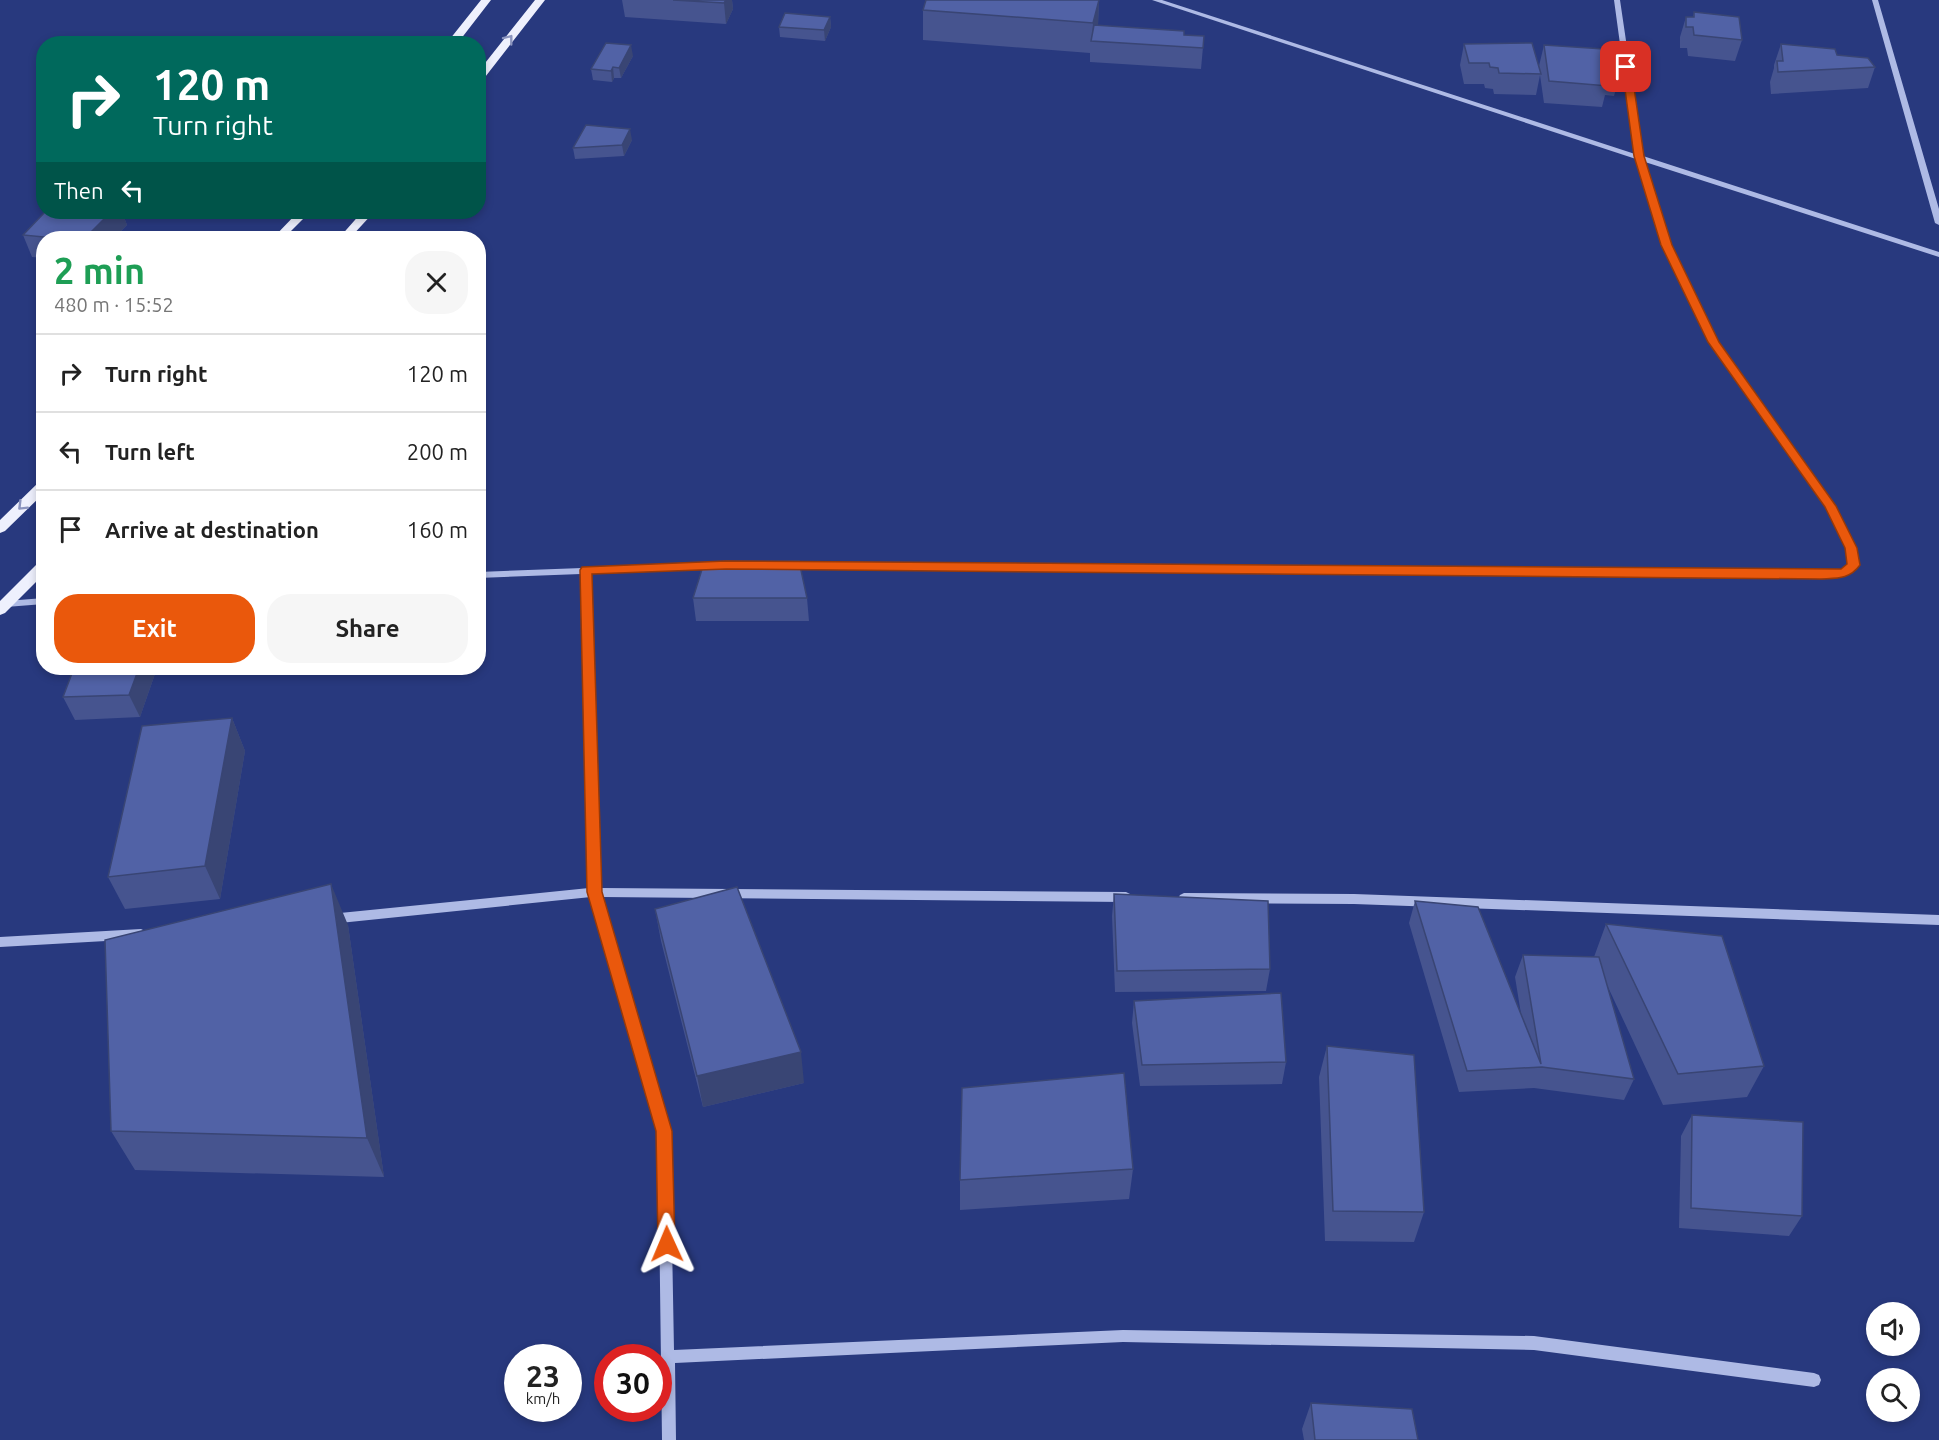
<!DOCTYPE html>
<html lang="en">
<head>
<meta charset="utf-8">
<style>
	body { margin:0; font-family:Ubuntu,sans-serif; background:#f6f6f6; color:#222; height:100vh; display:flex; flex-direction:column; font-size:22px; white-space:nowrap }
	* { box-sizing:border-box; margin:0 }
	p { font-size:20px; color:#767676 }
	.icon { flex:none; width:33px; height:33px; fill:none; stroke:currentColor; stroke-width:2; stroke-linecap:round; stroke-linejoin:round }
	.map { position:relative; flex:1; overflow:hidden }
	.drawer { position:absolute; left:36px; top:231px; width:450px; height:444px; display:flex; flex-direction:column; background:#fff; border-radius:24px; box-shadow:0 3px 9px #0003 }
	.drawer>* { flex:none }
	.banner { position:absolute; left:36px; top:36px; width:450px; height:183px; border-radius:24px; box-shadow:0 3px 9px #0003; background:#00695c; color:#fff; overflow:hidden }
	.fabs { position:absolute; left:1866px; top:1302px; display:grid; gap:12px }
	.fabs a { display:grid; place-items:center; width:54px; height:54px; border-radius:50%; background:#fff; box-shadow:0 3px 9px #0003; font-size:30px }
	.speed { position:absolute; left:504px; top:1344px; display:flex; gap:12px; font-size:30px; font-weight:700; text-align:center }
	.speed>* { display:grid; place-content:center; width:78px; height:78px; border-radius:50%; background:#fff; box-shadow:0 3px 9px #0003; line-height:1 }
	.speed small { font-size:15px; font-weight:400 }
	.speed .limit { border:9px solid #d22; background:#fff; color:#111 }
	.pin { position:absolute; display:grid; place-items:center; width:51px; height:51px; color:#fff; margin:-26px; border-radius:12px; box-shadow:0 3px 9px #0006 }
	.me { position:absolute; width:66px; margin:-33px; rotate:359deg; stroke-linejoin:round; filter:drop-shadow(0 0 4px #0008) }
	.turn { display:flex; align-items:center; gap:21px; height:126px; padding:0 18px; font-size:27px }
	.turn .icon { width:78px; height:78px; stroke-width:2.5 }
	.turn b { display:block; font-size:42px; line-height:51px }
	.then { display:flex; align-items:center; height:57px; padding:0 18px; background:#0003; gap:12px; font-size:22px }
	.round { display:grid; place-items:center; flex:none; width:63px; height:63px; border-radius:24px; background:#f6f6f6 }
	.headline { display:flex; align-items:center; justify-content:space-between; height:102px; padding:0 18px }
	h1 { font-size:36px; font-weight:700; line-height:45px; color:#1e9e55 }
	.primary-button { display:flex; gap:12px; margin-top:auto; padding:12px 18px }
	.primary-button a { flex:1; height:69px; border-radius:24px; background:#ea580c; color:#fff; font-size:24px; font-weight:700; line-height:69px; text-align:center }
	.primary-button a+a { background:#f6f6f6; color:#222 }
	ul { padding:0; list-style:none }
	li { display:flex; align-items:center; gap:18px; height:78px; padding:0 18px; border-top:2px solid #e0e0e0 }
	li div { flex:1 }
	li b { display:block; font-size:22px }
	li em { font-style:normal }
	.map>svg:first-child { display:block }
	.lines { fill:none; stroke-linecap:round; stroke-linejoin:round }
	.minor { fill:#aebae5; fill-rule:evenodd }
	.major { fill:#eef0fd; fill-rule:evenodd }
	.wall { fill:#46548f }
	.shaded-wall { fill:#394574 }
	.building { fill:#5162a6; stroke:#394574; stroke-width:1.5 }
	.oneway { stroke:#8b94be }
	.route { fill:#ea580c; stroke:#983908; stroke-width:1.5 }
</style>
</head>
<body>
<div class="map">
<svg width="1939" height="1440" viewBox="0 0 1939 1440">
	<rect width="100%" height="100%" fill="#28397e"/>
	<g class="lines">
		<path class="minor" d="M1152 0H1162L1635 154 1614 0H1620L1643 156 1939 252V257L1645 162 1671 245 1717 342 1833 504 1856 548 1859 565 1848 575 1845 576 783 568 781 566 783 564 786 563 1843 570 1849 564 1846 548 1826 507 1709 342 1663 245 1636 159Z
			M1872 0H1878L1939 209V225L1935 223Z
			M717 563 720 564 722 566 720 568 591 574 601 888 1126 892 1130 894 1132 897 1130 900 1126 902 602 897 670 1131 674 1350 1123 1330 1534 1336 1814 1373 1819 1375 1821 1380 1819 1385 1814 1387 1534 1350 1123 1342 675 1363 676 1440H662L658 1131 591 897 330 924 326 922 324 919 326 916 330 914 589 888 581 574 478 578V572Z
			M44 598V604L6 607 1 604 6 601Z
			M1184 893 1354 894 1939 915V925L1354 904 1184 903 1180 901 1178 898 1180 895Z
			M141 929 145 931 147 934 145 937 141 939 0 947V937Z"/>
		<path class="major" d="M481 0H491L457 44H446Z
			M535 0H545L482 81 478 82V72Z
			M298 212H310L284 238H273Z
			M362 212H374L350 238H339Z
			M44 481V493L5 531 0 533V520L39 482Z
			M44 560V574L5 613 0 615V601L39 562Z"/>
	</g>
	<path class="wall" d="M622 0H732L733 9 726 24 625 17Z
		M926 0H1099L1098 25 1184 35 1204 36 1201 69 1090 62V53L923 40V10Z
		M1694 12 1742 40 1735 61 1688 56 1687 48H1680V37L1686 17H1693Z
		M830 17 831 27 825 41 780 37 779 27Z
		M1464 44 1540 73 1539 66 1544 45 1605 56 1620 75 1614 96 1605 95 1602 107 1544 103 1540 75 1536 95 1494 94 1493 89 1485 88 1484 84H1464L1460 65Z
		M1781 44 1837 55 1875 67 1868 88 1771 94 1770 82 1774 68V65Z
		M633 56 621 78H614L612 82 593 80 591 69Z
		M632 140 624 156 575 159 573 148Z
		M45 212H122L127 225 114 238H44V258L32 257 23 235Z
		M693 598H807L809 621H696Z
		M74 668H157L140 717 75 720 63 697Z
		M232 718 245 751 220 899 125 909 108 877Z
		M1114 894 1270 969 1266 991 1115 992 1112 916Z
		M1415 901 1521 1014 1515 977 1523 955 1594 957 1606 924 1764 1066 1747 1097 1663 1105 1607 985 1634 1079 1624 1100 1534 1088 1459 1092 1409 923Z
		M655 909 804 1083 703 1107 661 941Z
		M348 925 384 1177 135 1170 111 1131Z
		M1134 1001 1286 1062 1282 1084 1140 1086 1132 1023Z
		M1327 1046 1424 1212 1414 1242 1325 1241 1319 1077Z
		M1692 1115 1802 1216 1789 1236 1679 1228 1681 1136Z
		M1133 1169 1129 1199 960 1210V1180Z
		M1311 1403 1418 1440H1304L1302 1429Z"/>
	<path class="shaded-wall" d="M726 0H732L733 9 726 24 724 3Z
		M1099 0 1098 26 1092 41 1093 23Z
		M830 17 831 27 825 41 824 30Z
		M631 45 633 56 621 78 619 68Z
		M613 67 614 78 612 82 611 71Z
		M630 129 632 140 624 156 622 145Z
		M111 212H122L127 225 114 238H85Z
		M139 668H157L140 717 129 695Z
		M232 718 245 751 220 899 205 866Z
		M331 884 348 925 384 1177 367 1138Z
		M801 1052 804 1083 703 1107 697 1076Z"/>
	<path class="building" d="M673 0H726L724 3Z
		M926 0H1099L1093 23 923 10Z
		M1694 12 1739 17 1742 40 1694 35 1693 27H1686V17H1694Z
		M785 13 830 17 824 30 779 27Z
		M1094 25 1184 31V35L1204 36 1203 48 1091 41Z
		M606 43 631 45 619 68 613 67 611 71 591 69Z
		M1532 43 1541 74 1499 73 1498 68 1490 67 1489 63H1469L1464 44Z
		M1781 44 1835 49 1837 55 1868 58 1875 67 1778 72 1777 61H1783Z
		M1544 45 1604 49 1605 56 1616 57 1620 75 1605 74 1608 86 1549 81Z
		M586 125 630 129 622 145 573 148Z
		M45 212H111L85 238H54L23 235Z
		M799 561 807 598H693L704 563Z
		M74 668H139L129 695 63 697Z
		M232 718 205 866 108 877 142 726Z
		M331 884 367 1138 111 1131 105 940Z
		M737 887 801 1052 697 1076 655 909Z
		M1114 894 1268 901 1270 969 1117 971Z
		M1415 901 1478 907 1541 1064 1523 955 1599 957 1634 1079 1542 1067 1467 1071Z
		M1606 924 1722 936 1764 1066 1678 1074Z
		M1281 993 1286 1062 1142 1065 1134 1001Z
		M1327 1046 1414 1055 1424 1212 1333 1211Z
		M1124 1073 1133 1169 960 1180 962 1088Z
		M1692 1115 1803 1122 1802 1216 1691 1208Z
		M1311 1403 1412 1409 1418 1440H1315Z"/>
	<defs><path id="oneway-chevron" d="M-2-3.5L2.5 0L-2 3.5" fill="none" stroke-width="1.6" stroke-linecap="round" stroke-linejoin="round" transform="scale(1.5)"/></defs>
	<g class="oneway">
		<use href="#oneway-chevron" transform="translate(509 39) rotate(-52)"/>
		<use href="#oneway-chevron" transform="translate(22 506) rotate(135)"/>
	</g>
	<path class="route" d="M1626 64 1631 67 1644 156 1672 245 1719 342 1836 506 1857 548 1860 565C1849 580 1836 578 1820 579L726 569 592 574 602 892 672 1131 675 1244 673 1250 667 1252 661 1250 658 1244 656 1131 587 892 580 570 582 567 726 561 1841 569 1847 564 1845 548 1825 507 1708 342 1661 245 1634 156 1622 67Z"/>
</svg>
<div class="fabs">
<a><svg class="icon" aria-label="sound" viewBox="0 0 24 24"><path d="M4 9h4l5-4v14l-5-4H4zM17 9q2 3 0 6"/></svg></a>
<a><svg class="icon" aria-label="search" viewBox="0 0 24 24"><circle cx="10" cy="10" r="6"/><path d="M15 15l6 6"/></svg></a>
</div>
<div class="speed"><div>23<small>km/h</small></div><div class="limit">30</div></div>
<div class="pin" style="left:1626px;top:67px;background:#d93025"><svg class="icon" aria-label="arrive" viewBox="0 0 24 24"><path d="M6 21V4h12l-3 4 3 4H6"/></svg></div>
<svg class="me" style="left:667px;top:1244px" viewBox="-20 -20 40 40"><path d="M0-17L14 15 0 8-14 15z" fill="#ea580c" stroke="#fff" stroke-width="4"/></svg>
<div class="banner">
<div class="turn"><svg class="icon" aria-label="right" viewBox="0 0 24 24"><path d="M7 20v-9h11M14 6l5 5-5 5"/></svg><div><b>120 m</b>Turn right</div></div>
<div class="then">Then<svg class="icon" aria-label="left" viewBox="0 0 24 24"><path d="M17 20v-9H6M10 6l-5 5 5 5"/></svg></div>
</div>
<section class="drawer">
<div class="headline"><div><h1>2 min</h1><p>480 m · 15:52</p></div><a class="round"><svg class="icon" aria-label="close" viewBox="0 0 24 24"><path d="M6 6l12 12M18 6L6 18"/></svg></a></div>
<ul>
<li><svg class="icon" aria-label="right" viewBox="0 0 24 24"><path d="M7 20v-9h11M14 6l5 5-5 5"/></svg><div><b>Turn right</b></div><em>120 m</em></li>
<li><svg class="icon" aria-label="left" viewBox="0 0 24 24"><path d="M17 20v-9H6M10 6l-5 5 5 5"/></svg><div><b>Turn left</b></div><em>200 m</em></li>
<li><svg class="icon" aria-label="arrive" viewBox="0 0 24 24"><path d="M6 21V4h12l-3 4 3 4H6"/></svg><div><b>Arrive at destination</b></div><em>160 m</em></li>
</ul>
<div class="primary-button"><a>Exit</a><a>Share</a></div>
</section>
</div>
</body>
</html>
